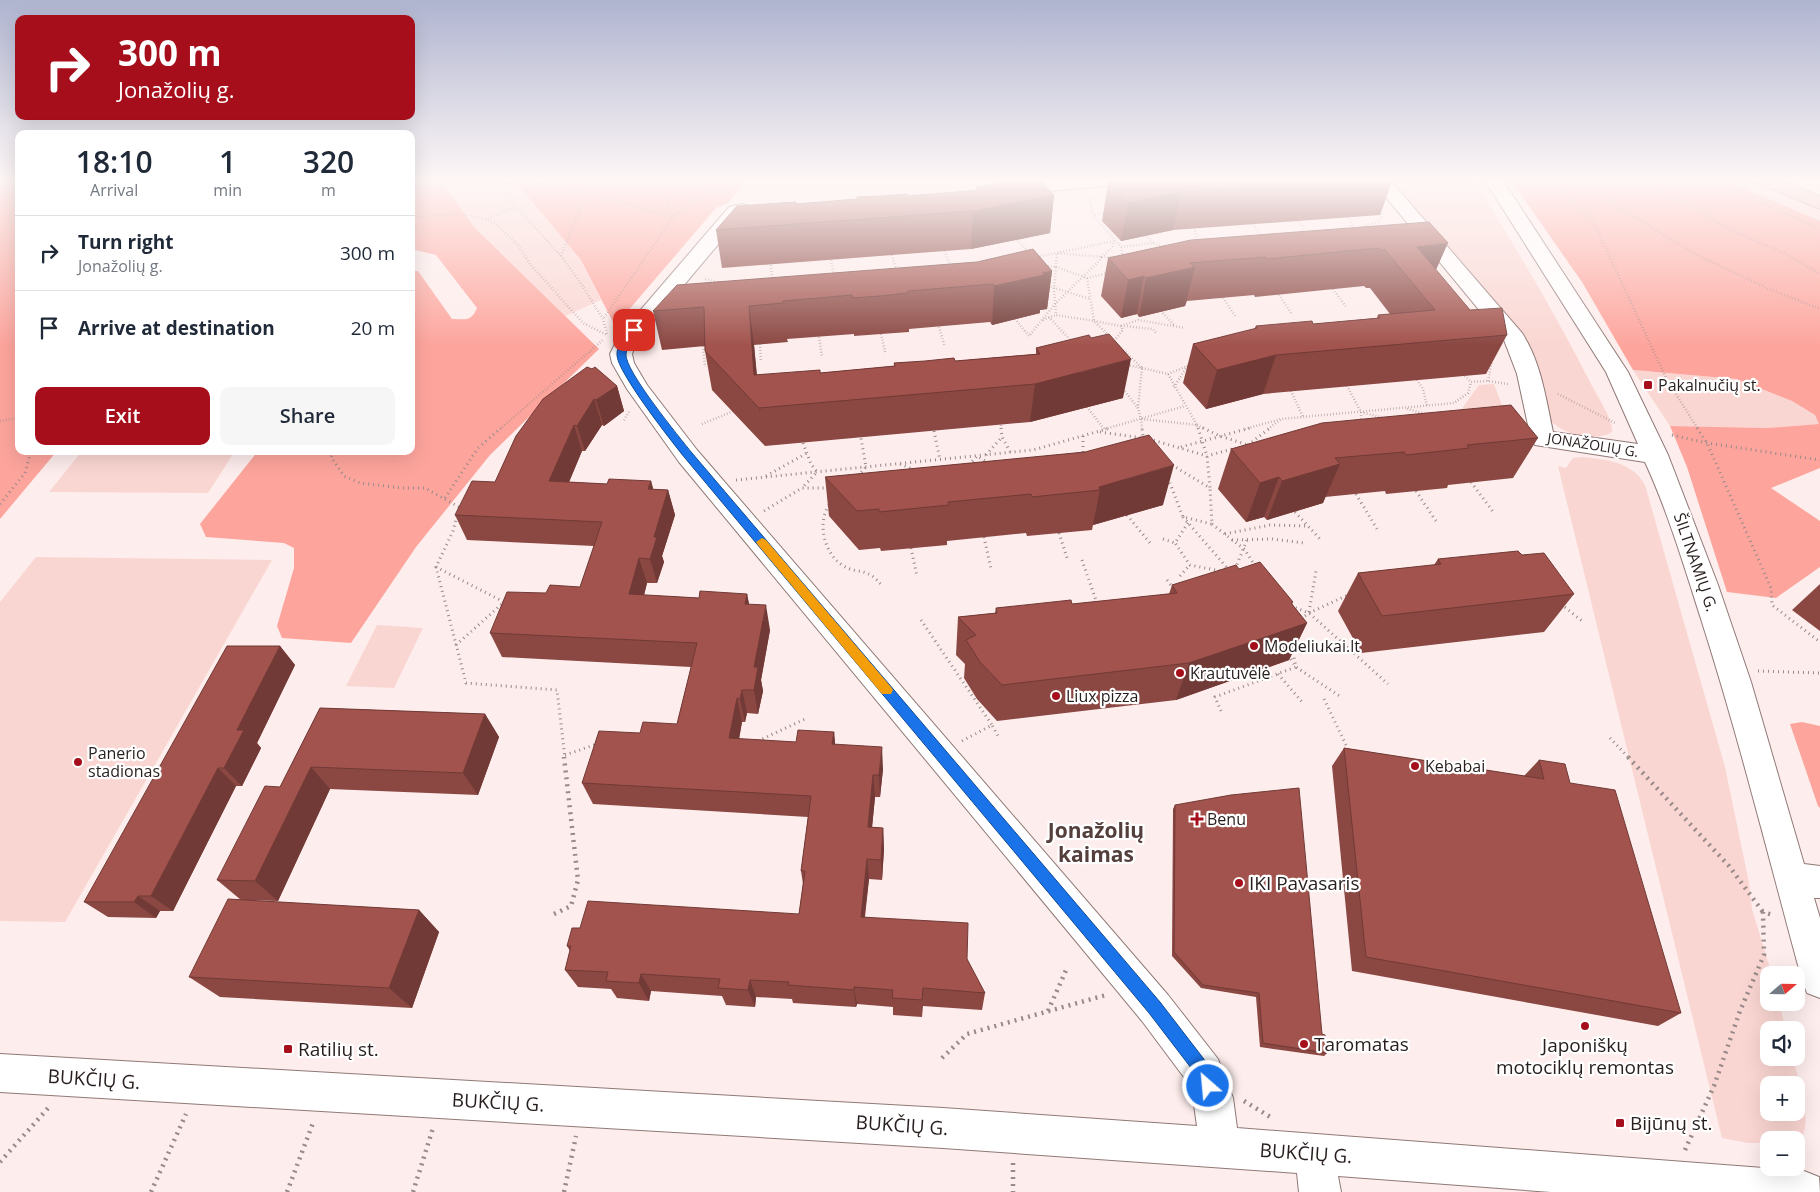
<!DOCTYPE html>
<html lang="en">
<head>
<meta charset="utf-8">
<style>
	body { margin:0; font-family:"Open Sans",sans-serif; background:#f6f6f7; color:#1f2937; height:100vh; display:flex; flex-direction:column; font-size:19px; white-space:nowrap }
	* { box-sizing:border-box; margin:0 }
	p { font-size:16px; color:#747a83 }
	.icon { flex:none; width:28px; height:28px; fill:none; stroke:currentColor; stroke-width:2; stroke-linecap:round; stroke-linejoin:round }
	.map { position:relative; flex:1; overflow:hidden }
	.panel { position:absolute; left:15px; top:130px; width:400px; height:325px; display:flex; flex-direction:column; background:#fff; border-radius:10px; box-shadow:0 5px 20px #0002 }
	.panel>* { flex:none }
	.guide { position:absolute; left:15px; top:15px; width:400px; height:105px; border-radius:10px; box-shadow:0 5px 20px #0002; background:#a60e1b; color:#fff; overflow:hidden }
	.needle { width:32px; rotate:70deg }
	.tools { position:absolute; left:1760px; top:966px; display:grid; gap:10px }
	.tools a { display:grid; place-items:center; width:45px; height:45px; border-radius:10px; background:#fff; box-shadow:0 5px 20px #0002; font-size:25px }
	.pin { position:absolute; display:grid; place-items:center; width:42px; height:42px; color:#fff; margin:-21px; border-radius:10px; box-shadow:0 2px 8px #0006 }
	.me { position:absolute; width:55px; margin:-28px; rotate:333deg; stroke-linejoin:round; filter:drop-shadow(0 0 4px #0008) }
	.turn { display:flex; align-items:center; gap:18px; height:105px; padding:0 20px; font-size:22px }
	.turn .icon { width:65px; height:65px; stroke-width:2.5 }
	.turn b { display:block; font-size:35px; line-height:42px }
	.eta { display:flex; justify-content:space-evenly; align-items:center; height:85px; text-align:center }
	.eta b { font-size:30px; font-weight:600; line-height:35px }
	.action { display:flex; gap:10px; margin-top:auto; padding:10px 20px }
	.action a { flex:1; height:58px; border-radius:10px; background:#a60e1b; color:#fff; font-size:20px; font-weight:600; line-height:58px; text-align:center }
	.action a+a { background:#f6f6f7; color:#1f2937 }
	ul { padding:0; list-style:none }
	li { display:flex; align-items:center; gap:15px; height:75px; padding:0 20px; border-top:1px solid #e0e1e3 }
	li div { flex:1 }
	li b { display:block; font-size:19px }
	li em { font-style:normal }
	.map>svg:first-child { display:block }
	.green { fill:#fad6d2; fill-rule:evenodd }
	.forest { fill:#fda59d }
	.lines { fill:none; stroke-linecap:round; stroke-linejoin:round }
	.minor-casing { stroke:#907976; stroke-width:2 }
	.highway-casing { stroke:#ac8580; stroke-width:2 }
	.path-far2 { stroke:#978a89; stroke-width:2.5; stroke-dasharray:0.5 2.5; stroke-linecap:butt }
	.path-far1 { stroke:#978a89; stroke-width:3; stroke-dasharray:1 4; stroke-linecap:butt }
	.path { stroke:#978a89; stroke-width:4.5; stroke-dasharray:2 5; stroke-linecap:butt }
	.minor { fill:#fff; fill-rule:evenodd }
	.highway { fill:#f4bcb6; fill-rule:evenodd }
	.wall { fill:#8b4742 }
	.shaded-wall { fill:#713a36 }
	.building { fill:#a2534d; stroke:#713a36 }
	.route { fill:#1a73e8; stroke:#114b97 }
	.slow { fill:#f59e0b }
	.poi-dot { fill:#a60e1b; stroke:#fff; stroke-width:2 }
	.labels { text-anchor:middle; stroke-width:4.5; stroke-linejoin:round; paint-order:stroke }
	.far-street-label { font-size:14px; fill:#271e1d; stroke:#fff }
	.poi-label { font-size:16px; fill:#271e1d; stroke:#fff; text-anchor:start }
	.street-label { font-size:16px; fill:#271e1d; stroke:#fff }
	.near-poi-label { font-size:19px; fill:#271e1d; stroke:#fff; text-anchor:start }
	.near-street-label { font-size:19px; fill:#271e1d; stroke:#fff }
	.near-neighbourhood-label { font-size:21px; font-weight:bold; fill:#543f3d; stroke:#fff }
</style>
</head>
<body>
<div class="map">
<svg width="1820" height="1192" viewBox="0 0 1820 1192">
	<rect width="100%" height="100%" fill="#fdedec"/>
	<path class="green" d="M439 179H513L581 260 601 300 565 316 475 228Z
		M1390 179H1473C1515 246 1555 313 1591 384 1596 394 1614 421 1612 432 1599 440 1577 437 1564 430 1556 427 1556 423 1547 420L1518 334Z
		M1722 179H1752L1820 209V221Z
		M1633 370 1736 379 1792 401 1815 415 1820 424 1767 428 1670 426Z
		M1494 384 1509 424 1455 418 1479 385Z
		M82 451H235L208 493 49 492Z
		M1582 457C1606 460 1632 461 1645 485L1725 767 1749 883 1752 909 1772 975H1769V1002L1779 1003 1786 1030H1769V1058H1793C1798 1080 1814 1120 1800 1140H1769V1143H1748L1722 1138 1558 466 1566 468 1573 458ZM1769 1085H1796V1112H1769Z
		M36 557 272 560 65 922 0 921V602Z
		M377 625 423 628 394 688 346 686Z"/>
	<path class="forest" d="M0 179H19V451H57L0 519Z
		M411 179H439L475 228 599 349 490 455 416 547 351 643 282 638 277 626 294 568V548L284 543 206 537 200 524 258 451H411V271H418L452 319C466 319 471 322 477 308L436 255 411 249Z
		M513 179H746V181L728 203 716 208 615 326 581 260Z
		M1510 179H1722L1820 221V468L1771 488 1820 521V567L1776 598 1727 592 1687 467 1670 426 1767 428 1819 424 1815 415 1792 401 1736 379 1633 370 1582 282Z
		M1802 722 1820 726V808L1818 806 1790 724Z"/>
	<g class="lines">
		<g class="minor-casing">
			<path id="minor" d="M1067 179H1139L1136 183 1130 184 1009 194 1003 193 1000 189 1003 185 1009 184Z
				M1371 179H1389L1522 333C1541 362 1546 399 1553 432L1638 444 1606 372 1484 179H1502L1628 372 1668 455 1718 585 1751 682 1804 864 1820 866V898H1814L1820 918V998L1807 993 1802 980C1769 859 1739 738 1701 619 1684 566 1668 512 1645 462L1535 445 1531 439 1517 374 1504 340Z
				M742 204 749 206 751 210 749 214 742 216 637 341 632 354 634 363 647 385 697 450 1168 995 1218 1059 1233 1098 1237 1128 1804 1171 1819 1177 1820 1192H1551L1338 1176 1341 1192H1299L1297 1173 943 1148 0 1092V1054L943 1108 1197 1126 1193 1098 1189 1084 1142 1021 679 462 627 389 612 363 610 354 620 334 729 207Z"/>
		</g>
		<g class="highway-casing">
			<path id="highway" d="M1755 179H1779L1820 196V209L1758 183Z"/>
		</g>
		<path class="path-far2" d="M500 179 516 207 561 256 580 282 603 319 607 334
			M514 179 574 190 673 217 603 319
			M659 179 673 217 706 193 718 190 730 194
			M1555 179 1560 188 1595 225 1667 380 1698 429
			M1586 179 1615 205 1695 254 1769 289 1820 309
			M1637 179 1666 196 1696 208 1728 229 1784 253 1820 274
			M1708 179 1820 229
			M1089 198 1093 215
			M1107 212 1093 215 1121 247 1123 258
			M411 217 462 214 486 219 516 207
			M1348 217 1354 229
			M486 219 498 226 518 245 530 264 583 323 607 335
			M1298 221 1304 229 1300 235
			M1253 224 1260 235V239
			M1194 228 1199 243
			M1358 228 1378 222 1382 216 1380 210
			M1146 236 1153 243
			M1017 240 1029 252
			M1121 247 1153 243 1165 247
			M945 251 948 261 953 266
			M892 255 895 266 900 271
			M561 256 586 194
			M1037 257 1114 241 1113 246 1102 257H1115
			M831 260 834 277
			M771 265 772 278 775 279
			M1045 266 1056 267
			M1056 267 1087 278 1094 321 1056 315 1054 289Z
			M1056 267 1057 253 1102 257
			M1087 278 1108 273
			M705 279 721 283
			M1048 286 1090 299
			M1333 289 1347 308
			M1279 295 1291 313
			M1223 298 1236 317
			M1161 311 1174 325
			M1049 317 1073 343
			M1015 319 1029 336 1055 304 1102 258
			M1043 320 1056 315
			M1094 321 1121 326 1123 330 1114 341Z
			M1121 326 1138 320 1185 328
			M1124 326 1153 329 1157 334
			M939 327 945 347
			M881 334 885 352
			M819 337 822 357
			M760 344 761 362
			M703 346 705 367
			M1119 346 1142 368
			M1127 365 1142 368
			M1142 368 1168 374 1197 425 1141 419 1138 408Z
			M1168 374 1188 366
			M1465 376 1471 382 1488 381 1508 384
			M1417 380 1423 389 1427 406
			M1488 381 1492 360
			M1347 386 1361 412V422
			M1174 387 1189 364
			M1123 389 1138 408
			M1291 391 1303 417
			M1558 394 1615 423
			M1087 407 1104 429
			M1407 409 1427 414
			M1364 413 1385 418
			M1141 419 1142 429
			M624 420 629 412
			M0 421 19 418
			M702 424 736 410
			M1001 425V429
			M1197 425 1205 429
			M1197 426 1198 429
			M500 429 604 339
			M1105 429 1185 406
			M1245 429 1281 419 1454 403 1468 393 1471 382
			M1268 429 1281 419"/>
		<path class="path-far1" d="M1001 428 1002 437 1011 453
			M1203 428 1220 436 1248 445
			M1697 428 1707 443 1771 588 1772 605 1820 642
			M934 431 940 460
			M1100 432 1143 438
			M1672 435 1707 443 1820 460
			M1083 436V455
			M1141 439 1143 438 1142 428
			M1149 439 1207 456 1232 449
			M803 443 811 464 817 472 802 488H829
			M1248 445 1270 428
			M1181 447 1250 428
			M333 451 331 457 344 476 360 483 402 488H425L459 507
			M986 455 1002 437
			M900 464 915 470
			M969 465 977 456 987 462
			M1172 465 1210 488 1207 456 1198 428
			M766 476 807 453
			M858 476 866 467 861 438
			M1168 478 1183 517 1212 524 1210 488
			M736 480 1033 450 1110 428
			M1471 482 1494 513
			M1416 491 1436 521
			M1356 494 1377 529
			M445 498 478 448 501 428
			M0 504 25 473 31 451
			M829 505C817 523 824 553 842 565 859 576 866 565 883 587
			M764 511 802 488
			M1295 512 1320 539
			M1127 515 1150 543
			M457 516 453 531 436 567 466 683 557 690 565 758
			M1183 517 1228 569
			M1188 523 1175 543 1190 565 1220 571
			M1212 524 1244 549 1256 567
			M1059 533 1068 561
			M1225 534 1270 525 1308 526
			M984 537 991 569
			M1163 539 1175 543
			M1232 540 1272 539 1304 543
			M911 548 917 576
			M1082 560 1098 606
			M436 567 506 603
			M1235 569 1247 540
			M1180 576 1190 565
			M1167 580 1173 588
			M1561 604 1582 621
			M1291 606 1309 613 1388 684
			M1309 612 1316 571
			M1301 619 1309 613 1348 595
			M921 620 992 725
			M456 645 503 603
			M1292 648 1296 667 1341 697
			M1758 671 1820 673
			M1278 674 1302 702
			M1324 699 1347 747
			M1221 711 1215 697 1296 667 1288 655
			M1610 738 1629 758
			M758 741 805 719
			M962 741 992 725 998 736
			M565 755 597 744"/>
		<path class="path" d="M1628 757 1729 866 1763 912
			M554 914 571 906 578 880 564 757
			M1048 1011 1067 968
			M942 1058 967 1034 1106 995
			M1244 1101 1272 1118
			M1685 1150 1714 1086 1740 1011 1764 955 1763 912 1773 915
			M0 1162 49 1107
			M1013 1163V1192
			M151 1192 186 1114
			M287 1192 313 1123
			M413 1192 433 1128
			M564 1192 576 1136"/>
		<use href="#minor" class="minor"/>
		<use href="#highway" class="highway"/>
	</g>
	<path class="wall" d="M1130 179H1393L1380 215 1173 230 1121 241 1102 221 1108 183Z
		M976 187 1054 195 1050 233 971 249 722 268 716 230 796 204 976 191Z
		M1429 222 1435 270 1470 310 1507 335 1486 374 1263 394 1206 409 1183 383 1193 344 1254 329 1256 326 1313 324 1377 318 1378 315 1390 314 1370 288H1366L1364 286 1255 297 1254 295 1187 301 1185 306 1139 317 1137 314 1121 318 1101 296 1108 258Z
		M1052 271 1047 309 1040 310V313L992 325 990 322 909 329V332L881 334 854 336V334L787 339 788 342 754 345 757 375 820 373 894 366V363L955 361 1036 354V348L1123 398 1030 422 765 446 712 390 705 351V346L662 350 653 311Z
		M617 386 624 411 604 426 602 425 585 451H582L569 482 607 484 651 481 653 489 668 490 675 515 662 556 664 562 657 583H647L644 595 699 598 747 594 749 605 770 630 761 680 763 691 758 714 747 713 745 722H742L739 739 796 742 834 732 835 744 883 769 880 797H875L872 827 883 828 884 849 882 880 869 879 865 917 967 959 985 993 982 1010 923 1006 922 1017 893 1015V1007L857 1004 856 1007 793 1003 792 999 756 997 755 1007 726 1005 722 996 651 991 649 1001 617 998 611 989 578 987 565 970 570 951 567 946 580 928 799 914 803 884 801 871 808 817 593 804 582 783 640 733 677 724 691 667 502 657 490 633 546 593 580 587 594 546 467 540 455 515 495 482 516 436Z
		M1538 438 1513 478 1448 485 1447 488 1386 494 1385 491 1325 497 1323 503 1267 520 1264 517 1246 522 1218 489 1231 449Z
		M1085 452 1163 505 1093 525 1092 530 1027 536 1026 533 947 541V545L881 551 880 548 859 550 829 516 825 477Z
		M1522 555 1574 594 1544 632 1361 653 1338 611 1358 573 1434 565 1438 559Z
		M1239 569 1292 604 1307 623 1289 660 1176 700 997 721 977 699 964 678 965 664 956 655 958 617 995 613 996 608 1072 604 1169 594 1172 585Z
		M1820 584V631L1792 610Z
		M280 646 295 665 257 743 261 748 242 786H236L173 911H160L156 918 108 917 84 902Z
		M320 708 485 714 499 737 478 795 330 789 278 901 243 900 419 910 439 932 412 1008 220 997 189 977 241 900 217 880 280 787Z
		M1344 748 1524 776 1539 760 1570 783 1681 1013 1658 1026 1352 971 1332 766Z
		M1175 805 1322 1034 1327 1053 1324 1056 1260 1047 1256 997 1201 988 1172 956 1173 809Z"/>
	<path class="shaded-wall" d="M1181 192 1173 230 1121 241 1128 203Z
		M1054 195 1050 233 971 249 973 211Z
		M1448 243 1431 281 1417 247Z
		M1195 267 1185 306 1139 317 1146 278Z
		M1052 271 1047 309 1040 310V313L992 325 994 286Z
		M1144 276 1137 314 1121 318 1128 280Z
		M749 306 754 345 760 414 754 375Z
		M1276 355 1263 394 1206 409 1217 370Z
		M1131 359 1123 398 1030 422 1035 384Z
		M617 386 624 411 604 426 596 400Z
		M594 399 602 425 585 451 577 426Z
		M574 425 582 451 559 506 549 481Z
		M1340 464 1323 503 1267 520 1282 481Z
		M1174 465 1163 505 1093 525 1100 490 1099 487Z
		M1279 477 1264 517 1246 522 1260 483Z
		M651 481 658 506 648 489Z
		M668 490 675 515 662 556 664 562 657 583 650 559 654 537Z
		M639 558 647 583 638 619 629 594Z
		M747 594 752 618 745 604Z
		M1293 602 1280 632 1307 623 1289 660 1176 700 1189 663Z
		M766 605 770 630 761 680 763 691 758 714 754 690V667Z
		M280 646 295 665 257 743 261 748 242 786 224 768 237 730Z
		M742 690 747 713 745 722 740 699Z
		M737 698 742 722 735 761 729 738Z
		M485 714 499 737 478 795 463 773Z
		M834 732 836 755 832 744Z
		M882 747 883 769 880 797 879 775Z
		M311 767 330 789 278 901 255 881Z
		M218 768 236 786 173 911 151 896Z
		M873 775 875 797 870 848 868 827Z
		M883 828 884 849 882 880 881 860Z
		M867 859 869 879 862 936 861 917Z
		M138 896 160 911 156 918 134 902Z
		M419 910 439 932 412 1008 389 988Z
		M641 974 651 991 649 1001 639 983Z
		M750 980 756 997 755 1007 748 990Z
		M854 987 857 1004 856 1007 854 990Z"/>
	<path class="building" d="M1025 179H1039L1054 195 973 211 716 230 737 206 796 202V204L857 199V197L881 196 907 194 908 196 978 190 976 187Z
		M1130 179H1365L1181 192 1128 203 1108 183Z
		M1429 222 1448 243 1417 247 1470 310 1502 308 1507 335 1276 355 1217 370 1193 344 1257 328 1256 326 1312 321 1313 324 1380 318 1378 315 1435 310 1385 250H1381L1379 248 1266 259 1265 257 1190 263 1195 267 1146 278 1144 276 1128 280 1108 258 1191 240Z
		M1033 249 1052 271 1043 273 1044 275 994 286 993 284 908 291V293L880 296 852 298V295L783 301V303L749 306 754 375 820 370V373L895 366 894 363 925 361 954 358 955 361 1040 354 1036 348 1089 335 1091 338 1109 334 1131 359 1035 384 759 408 705 351 704 307 653 311 677 285 977 262Z
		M587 367 592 369 595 367 617 386 596 400 594 399 577 426 574 425 549 481 607 484 609 479 651 481 648 489 668 490 654 537H657L650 559 639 558 629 594 699 598 700 591 747 594 745 604 766 605 754 667H758L754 690H742L740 699 737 698 729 738 796 742 798 730 834 732 832 744 882 747 879 775H873L868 827 883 828 881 860 867 859 861 917 968 923 967 959 985 993 923 988 922 1000 892 998 893 990 854 987V990L788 985 789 982 750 980 748 990 718 988 720 979 641 974 639 983 606 981 608 972 565 970 571 946H567L572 928H580L588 901 799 914 805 871H801L811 796 582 783 599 731 640 733 643 722 677 724 697 643 490 633 507 592 546 593 550 585 580 587 602 522 455 515 472 481 495 482 516 436 543 399Z
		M1511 405 1538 438 1467 445 1469 448 1406 455 1404 452 1335 458 1340 464 1282 481 1279 477 1260 483 1231 449 1322 423Z
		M1149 435 1174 465 1099 487 1100 490 1032 497 1031 494 948 502 949 505 879 512V509L857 511 825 477 1085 452Z
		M1518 551 1522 555 1544 553 1574 594 1382 616 1358 573 1441 564 1438 559Z
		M1260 562 1293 602 1291 603 1307 623 1189 663 1002 685 980 662 966 640 976 635 958 617 997 613 996 608 1034 604 1071 600 1072 604 1177 593 1172 585 1236 565 1239 569Z
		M227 646H280L237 730H244L224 768H218L151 896H138L134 902H84Z
		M320 708 485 714 463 773 311 767 255 881 217 880 265 786 280 787Z
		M1344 748 1544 779 1539 760 1565 764 1570 783 1615 790 1681 1013 1366 957Z
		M1299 788 1322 1034 1325 1035 1327 1053 1263 1043 1259 993 1203 985 1174 952 1175 805 1231 795Z
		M228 899 419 910 389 988 189 977Z"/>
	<linearGradient id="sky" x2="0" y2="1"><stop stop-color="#afb4d0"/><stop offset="0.52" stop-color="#fef7f6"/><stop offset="1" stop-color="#fef7f6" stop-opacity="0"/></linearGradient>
	<rect width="1820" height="346" fill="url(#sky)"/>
	<path class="route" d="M631 328H634L639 330C634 337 627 345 626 354 624 370 680 438 692 453L1160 1002 1210 1067 1216 1086 1214 1091 1208 1094 1203 1091 1198 1077 1149 1013 685 458C672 442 617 372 617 355 616 346 626 336 631 328Z"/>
	<path class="slow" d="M762 538 766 540 891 687 893 690 891 694H882L758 545 756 542Z"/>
	<g class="poi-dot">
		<rect x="1643" y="380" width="10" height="10" rx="2.5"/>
		<circle cx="1254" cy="646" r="5"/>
		<circle cx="1180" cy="673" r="5"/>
		<circle cx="1056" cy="696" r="5"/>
		<circle cx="78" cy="762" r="5"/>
		<circle cx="1415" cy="766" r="5"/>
		<path d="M1194.5 811.5h5v5h5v5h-5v5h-5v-5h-5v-5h5z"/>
		<circle cx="1239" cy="883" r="5"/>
		<circle cx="1585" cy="1026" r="5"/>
		<circle cx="1304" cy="1044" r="5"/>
		<rect x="283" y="1044" width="10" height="10" rx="2.5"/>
		<rect x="1615" y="1118" width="10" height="10" rx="2.5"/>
	</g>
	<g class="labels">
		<g class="far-street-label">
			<text transform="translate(1593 445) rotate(9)" y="5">JONAŽOLIŲ G.</text>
		</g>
		<g class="poi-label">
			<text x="1658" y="391">Pakalnučių st.</text>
			<text x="1264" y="652">Modeliukai.lt</text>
			<text x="1190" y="679">Krautuvėlė</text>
			<text x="1066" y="702">Liux pizza</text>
			<text x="88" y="759">Panerio<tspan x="88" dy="18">stadionas</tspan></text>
			<text x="1425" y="772">Kebabai</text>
			<text x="1207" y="825">Benu</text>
		</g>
		<g class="street-label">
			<text transform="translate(1696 562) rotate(71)" y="6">ŠILTNAMIŲ G.</text>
		</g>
		<g class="near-poi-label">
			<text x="1249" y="890">IKI Pavasaris</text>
			<text x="1314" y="1051">Taromatas</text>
			<text x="1585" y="1052" text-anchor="middle">Japoniškų<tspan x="1585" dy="22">motociklų remontas</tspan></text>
			<text x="298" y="1056">Ratilių st.</text>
			<text x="1630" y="1130">Bijūnų st.</text>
		</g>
		<g class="near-street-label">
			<text transform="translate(94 1079) rotate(4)" y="7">BUKČIŲ G.</text>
			<text transform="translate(498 1102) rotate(3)" y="7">BUKČIŲ G.</text>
			<text transform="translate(902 1125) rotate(4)" y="7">BUKČIŲ G.</text>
			<text transform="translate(1306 1153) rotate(4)" y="7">BUKČIŲ G.</text>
		</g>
		<g class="near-neighbourhood-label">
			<text x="1096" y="838">Jonažolių<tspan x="1096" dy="24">kaimas</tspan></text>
		</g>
	</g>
</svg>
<div class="tools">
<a><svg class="needle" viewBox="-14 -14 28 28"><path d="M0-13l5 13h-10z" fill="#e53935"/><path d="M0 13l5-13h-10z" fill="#747a83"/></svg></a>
<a><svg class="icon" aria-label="sound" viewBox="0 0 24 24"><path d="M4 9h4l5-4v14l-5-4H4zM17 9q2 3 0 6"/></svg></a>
<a>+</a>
<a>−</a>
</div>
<div class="pin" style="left:634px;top:330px;background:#d93025"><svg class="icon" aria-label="arrive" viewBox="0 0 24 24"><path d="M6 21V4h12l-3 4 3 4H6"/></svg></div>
<svg class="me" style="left:1208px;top:1086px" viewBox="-20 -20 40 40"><circle r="17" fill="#1a73e8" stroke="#fff" stroke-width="3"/><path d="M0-11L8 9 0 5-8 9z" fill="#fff"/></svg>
<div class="guide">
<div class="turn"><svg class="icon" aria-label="right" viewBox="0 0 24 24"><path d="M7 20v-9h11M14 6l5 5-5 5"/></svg><div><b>300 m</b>Jonažolių g.</div></div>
</div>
<section class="panel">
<div class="eta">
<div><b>18:10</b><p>Arrival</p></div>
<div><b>1</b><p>min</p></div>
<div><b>320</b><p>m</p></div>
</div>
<ul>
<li><svg class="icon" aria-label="right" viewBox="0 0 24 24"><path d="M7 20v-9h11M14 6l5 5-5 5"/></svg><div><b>Turn right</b><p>Jonažolių g.</p></div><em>300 m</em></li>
<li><svg class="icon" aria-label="arrive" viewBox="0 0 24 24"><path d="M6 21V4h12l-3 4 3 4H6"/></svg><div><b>Arrive at destination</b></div><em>20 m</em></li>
</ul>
<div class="action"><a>Exit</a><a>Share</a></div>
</section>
</div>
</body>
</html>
